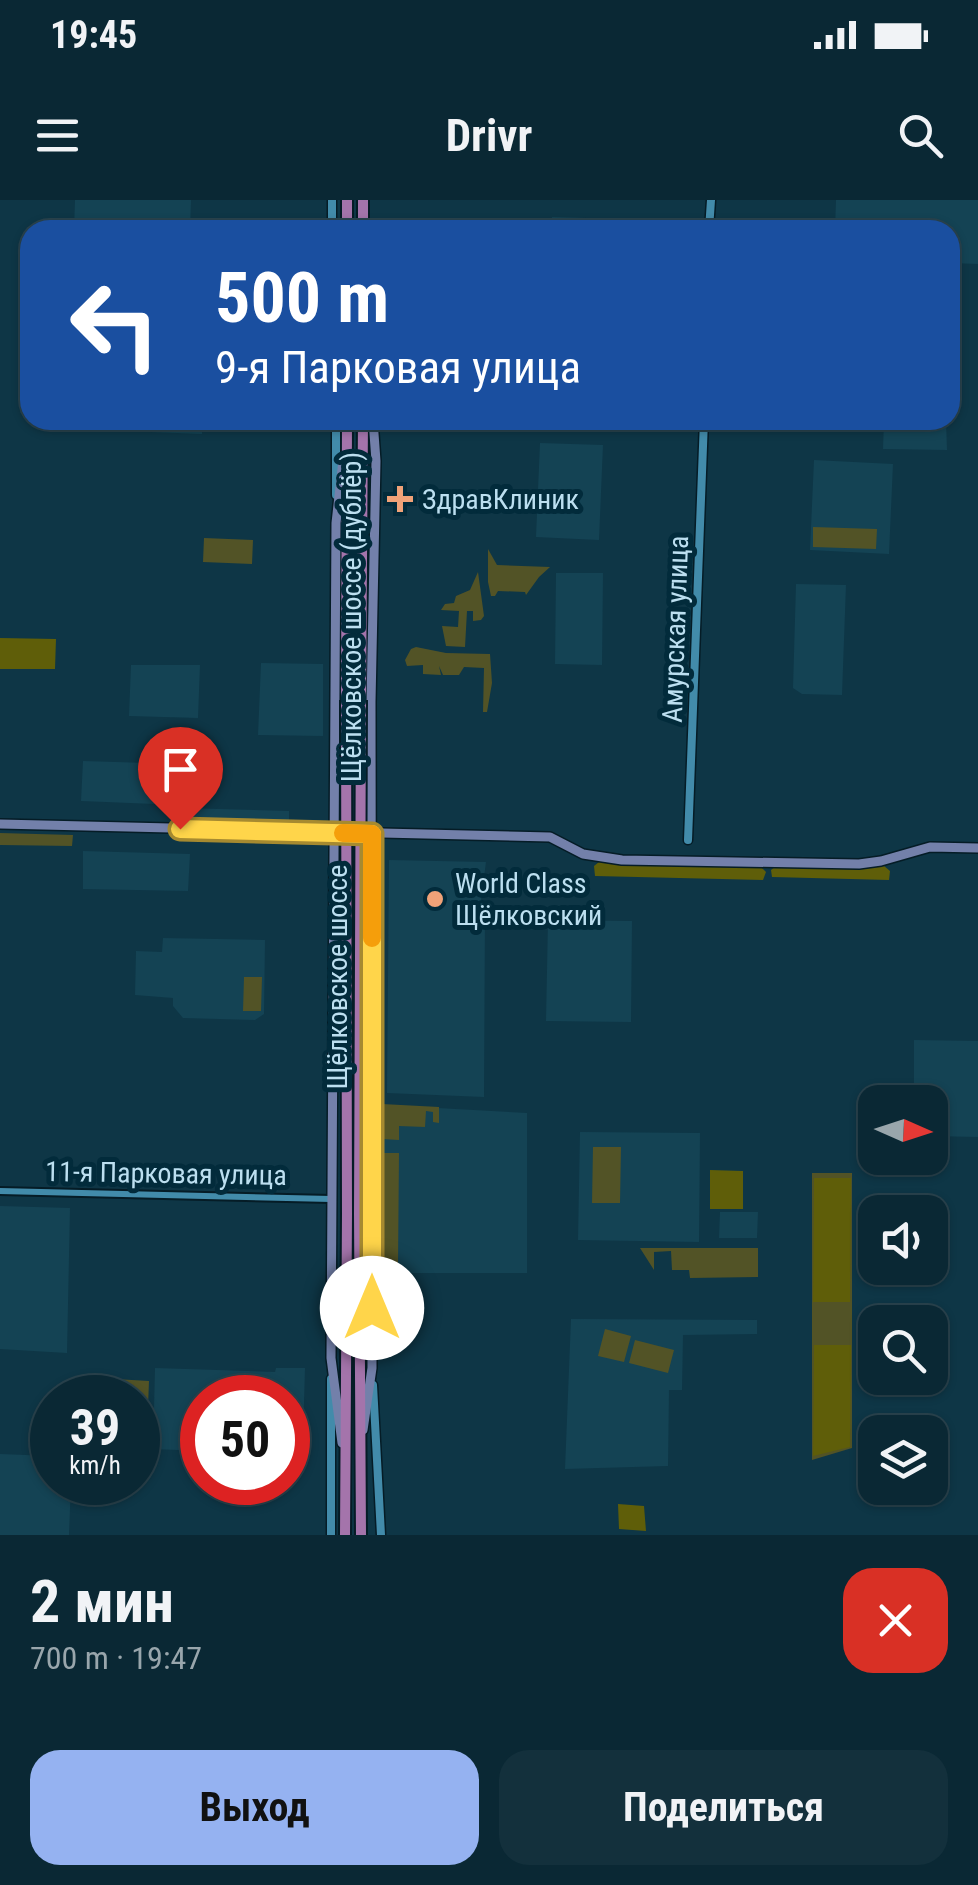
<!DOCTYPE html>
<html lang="ru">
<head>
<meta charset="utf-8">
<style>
	body { margin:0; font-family:"Roboto Condensed",sans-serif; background:#13303c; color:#f1f3f6; height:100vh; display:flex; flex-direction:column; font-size:38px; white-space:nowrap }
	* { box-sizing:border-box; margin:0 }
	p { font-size:32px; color:#99a6ac }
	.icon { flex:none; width:55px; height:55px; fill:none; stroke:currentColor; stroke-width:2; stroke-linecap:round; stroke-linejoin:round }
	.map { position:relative; height:1335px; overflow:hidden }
	.sheet { display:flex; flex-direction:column; background:#0a2834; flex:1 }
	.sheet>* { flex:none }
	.guide { position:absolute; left:20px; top:20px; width:940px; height:210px; border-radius:30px; box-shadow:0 2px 8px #0004,0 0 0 2px #2a444f; background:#1a4fa0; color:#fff; overflow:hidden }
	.needle { width:65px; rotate:93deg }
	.buttons { position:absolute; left:858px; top:885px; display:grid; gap:20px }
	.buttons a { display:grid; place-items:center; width:90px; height:90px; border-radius:20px; background:#0a2834; box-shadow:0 2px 8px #0004,0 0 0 2px #2a444f; font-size:50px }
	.speed { position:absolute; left:30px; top:1175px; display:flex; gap:20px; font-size:50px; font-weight:700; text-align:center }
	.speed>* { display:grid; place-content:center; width:130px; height:130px; border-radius:50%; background:#0a2834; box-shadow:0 2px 8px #0004,0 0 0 2px #2a444f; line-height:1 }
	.speed small { font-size:25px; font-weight:400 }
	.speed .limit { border:15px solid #d22; background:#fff; color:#111 }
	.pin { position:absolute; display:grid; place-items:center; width:85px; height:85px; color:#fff; margin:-102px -42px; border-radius:50% 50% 50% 0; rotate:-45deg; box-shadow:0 0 10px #0007 }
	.pin .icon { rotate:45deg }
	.me { position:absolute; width:110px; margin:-55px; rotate:0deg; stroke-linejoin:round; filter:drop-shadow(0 0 8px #0008) }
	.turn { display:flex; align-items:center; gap:35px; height:210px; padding:0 30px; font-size:45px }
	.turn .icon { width:130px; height:130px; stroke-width:2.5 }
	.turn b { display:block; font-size:70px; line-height:85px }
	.round { display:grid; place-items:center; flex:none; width:105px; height:105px; border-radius:30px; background:#13303c }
	.summary { display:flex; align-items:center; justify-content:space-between; height:170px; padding:0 30px }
	h1 { font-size:60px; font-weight:700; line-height:75px }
	.cta { display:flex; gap:20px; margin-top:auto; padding:20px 30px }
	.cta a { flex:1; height:115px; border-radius:30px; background:#95b2f1; color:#111; font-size:40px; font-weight:700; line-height:115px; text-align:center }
	.cta a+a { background:#13303c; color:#f1f3f6 }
	.status { display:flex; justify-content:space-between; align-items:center; height:70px; padding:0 50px; background:#0a2834; direction:ltr }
	.status svg { height:28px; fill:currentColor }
	header { display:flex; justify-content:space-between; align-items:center; height:130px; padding:0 30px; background:#0a2834; font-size:45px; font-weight:700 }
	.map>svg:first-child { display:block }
	.built { fill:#144354 }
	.green { fill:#525326 }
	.forest { fill:#5f5e09 }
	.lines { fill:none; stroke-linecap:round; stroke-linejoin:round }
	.minor-casing { stroke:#051c26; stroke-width:10 }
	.tertiary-casing { stroke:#051c26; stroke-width:11 }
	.secondary-casing { stroke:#051c26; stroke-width:12 }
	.primary-casing { stroke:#051c26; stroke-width:14 }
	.minor { stroke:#428baa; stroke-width:6 }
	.tertiary { stroke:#428baa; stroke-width:8 }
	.secondary { stroke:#7380aa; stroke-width:9 }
	.primary { stroke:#a474ab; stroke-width:10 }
	.primary-bridge-casing { stroke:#051c26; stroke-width:14; stroke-linecap:butt }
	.primary-bridge { stroke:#a474ab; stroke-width:10 }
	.route-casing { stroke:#a68a30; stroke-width:25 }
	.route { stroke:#ffd54a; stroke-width:18 }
	.slow { stroke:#f59e0b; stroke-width:18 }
	.poi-dot { fill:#f0a278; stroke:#022b3b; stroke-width:4 }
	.labels { text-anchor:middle; stroke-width:10; stroke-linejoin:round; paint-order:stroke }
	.poi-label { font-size:28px; fill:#bcdff0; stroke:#022b3b; text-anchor:start }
	.street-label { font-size:28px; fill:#bcdff0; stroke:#022b3b }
</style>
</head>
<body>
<div class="status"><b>19:45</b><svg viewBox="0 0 49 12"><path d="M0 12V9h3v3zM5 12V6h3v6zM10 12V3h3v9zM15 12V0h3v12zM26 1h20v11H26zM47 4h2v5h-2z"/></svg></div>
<header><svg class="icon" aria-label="menu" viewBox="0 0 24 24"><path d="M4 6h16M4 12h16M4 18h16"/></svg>Drivr<svg class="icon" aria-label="search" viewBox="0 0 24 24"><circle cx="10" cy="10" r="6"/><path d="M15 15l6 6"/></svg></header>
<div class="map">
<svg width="978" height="1335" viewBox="0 0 978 1335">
	<rect width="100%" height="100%" fill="#0e3646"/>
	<path class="built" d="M75 0H191L190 30H74Z
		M836 0H978V64L950 63V30H835Z
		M552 17 689 21V30H552Z
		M125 220H202V234L125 231Z
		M884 220H946L947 250 883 249Z
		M540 243 603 245 599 340 536 337Z
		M814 260 893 264 889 354 810 350Z
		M556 373H603L602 465 555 464Z
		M796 384 846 385 842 495 802 494 793 488Z
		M261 463 323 464V536L258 535Z
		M131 465H200L198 518 129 516Z
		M83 561 181 564 179 605 81 601Z
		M183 608 289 611V624L182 622Z
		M83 651 190 654 188 691 83 689Z
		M389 660 486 662 481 700 485 710 484 897 387 893Z
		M548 720 632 721 631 822 546 821Z
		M163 738 265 740 264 814 255 820 183 818 173 806V798L135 795 136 751 162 752Z
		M914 840 978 841V937L930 936V902H914Z
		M383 905 527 913V1073H400V1066L384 1065Z
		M580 932 700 933 699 1042 578 1040Z
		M0 1006 70 1008 67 1153 0 1149Z
		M720 1012H758L757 1038H719Z
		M571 1119 757 1120V1134L683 1135 682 1190H669L668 1266 565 1269Z
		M155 1168 275 1172 276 1168H305L303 1238H291L290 1256H288V1198H202V1251L153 1249Z
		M0 1254 52 1256V1282L71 1283 69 1335H0Z"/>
	<path class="green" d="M813 327 877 329 876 349 813 347Z
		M204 338 253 340 252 364 203 362Z
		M488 349 497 365 550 367 539 377 526 395 525 392 498 391 495 396H491L488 382Z
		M478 372 484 416 481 420 473 421V411H467L465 447 446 446 442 426 458 427 459 411 441 410 445 404 454 403 456 396 470 390Z
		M416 447 446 453 490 454 492 483 487 512H483L484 468 464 467 459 475H443L439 466 441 475 423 474V465L407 466 405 460 411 449Z
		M0 633 73 635 72 646 0 645Z
		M244 777H262L261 811H243Z
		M382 904 439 907V923L433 922V912L426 911 425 927 399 926V940L382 939Z
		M593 947H621L620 1003H592Z
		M382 953H399L398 1065 382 1063Z
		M812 973H852V1248L812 1260Z
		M640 1048H758V1077L690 1078 689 1070H672L671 1051 654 1052V1070Z
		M605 1129 631 1136 624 1162 598 1156Z
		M635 1140 674 1150 668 1173 629 1163Z
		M115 1179 149 1181 147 1232H138V1198L114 1197Z"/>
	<path class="forest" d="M0 438 56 439 55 469H0Z
		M599 662 760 666 766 672 763 680 595 676 594 666Z
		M883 665 890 671 889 680 772 677 771 670 776 666Z
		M710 970 743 971V1009H710Z
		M814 978H851L850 1102H813Z
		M814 1145H851L850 1247 813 1256Z
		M618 1304 644 1306 646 1331 619 1329Z"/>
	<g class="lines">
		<g class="minor-casing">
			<path id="minor" d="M0 991 331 999"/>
		</g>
		<g class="tertiary-casing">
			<path id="tertiary" d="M332 30V0
				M709 30 711 0
				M336 295V220
				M688 640 704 220
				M331 1179V1335
				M373 1185 381 1335"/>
		</g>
		<g class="secondary-casing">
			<path id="secondary" d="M0 624 550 637 583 654 622 660 859 664 881 661 930 647 978 648
				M363 1230 372 1168 371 502 376 261 373 220
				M342 1243 331 1158 336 323 343 260"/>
		</g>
		<g class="primary-casing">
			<path id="primary" d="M347 30V0
				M363 30V0
				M346 500 347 220
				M361 500 363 220
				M359 1013 361 1335
				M345 1335 347 1013"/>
		</g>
		<use href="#minor" class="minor"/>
		<use href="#tertiary" class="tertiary"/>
		<use href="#secondary" class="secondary"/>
		<use href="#primary" class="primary"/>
		<g class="primary-bridge-casing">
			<path id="primary-bridge" d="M346 500 347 1013
				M359 1013 361 500"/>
		</g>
		<use href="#primary-bridge" class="primary-bridge"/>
	</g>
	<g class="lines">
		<g class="route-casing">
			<path id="route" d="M180 629 372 634V1108"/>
		</g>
		<use href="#route" class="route"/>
		<path class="slow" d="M343 633 372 634V738"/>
	</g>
	<g class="poi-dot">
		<path d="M395 284h10v10h10v10h-10v10h-10v-10h-10v-10h10z"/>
		<circle cx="435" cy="699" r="10"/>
	</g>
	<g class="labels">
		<g class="poi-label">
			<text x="422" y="309">ЗдравКлиник</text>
			<text x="455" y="693">World Class<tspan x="455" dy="32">Щёлковский</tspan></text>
		</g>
		<g class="street-label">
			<text transform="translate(351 417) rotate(-90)" y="10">Щёлковское шоссе (дублёр)</text>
			<text transform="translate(675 429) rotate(-88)" y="10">Амурская улица</text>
			<text transform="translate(337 777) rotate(-90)" y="10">Щёлковское шоссе</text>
			<text transform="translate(166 973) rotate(1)" y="10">11-я Парковая улица</text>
		</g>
	</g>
</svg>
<div class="buttons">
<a><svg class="needle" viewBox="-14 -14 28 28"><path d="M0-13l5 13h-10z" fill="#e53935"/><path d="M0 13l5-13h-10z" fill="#99a6ac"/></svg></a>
<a><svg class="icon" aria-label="sound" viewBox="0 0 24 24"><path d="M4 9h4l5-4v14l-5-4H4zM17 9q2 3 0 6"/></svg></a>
<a><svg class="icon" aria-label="search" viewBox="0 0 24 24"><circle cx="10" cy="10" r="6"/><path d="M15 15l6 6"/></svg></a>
<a><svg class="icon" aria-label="layers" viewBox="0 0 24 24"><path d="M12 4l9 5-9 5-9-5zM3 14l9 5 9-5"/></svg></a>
</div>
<div class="speed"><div>39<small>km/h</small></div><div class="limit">50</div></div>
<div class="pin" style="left:180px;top:629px;background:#d93025"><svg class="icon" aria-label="arrive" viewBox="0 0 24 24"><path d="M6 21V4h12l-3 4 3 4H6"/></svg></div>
<svg class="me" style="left:372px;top:1108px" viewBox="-20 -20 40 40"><circle r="19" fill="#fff"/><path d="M0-13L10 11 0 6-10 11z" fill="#ffd54a"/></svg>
<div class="guide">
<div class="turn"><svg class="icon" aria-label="left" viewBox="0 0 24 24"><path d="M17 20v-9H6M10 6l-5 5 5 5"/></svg><div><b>500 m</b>9-я Парковая улица</div></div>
</div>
</div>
<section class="sheet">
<div class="summary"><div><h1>2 мин</h1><p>700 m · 19:47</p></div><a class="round" style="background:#d93025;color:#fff"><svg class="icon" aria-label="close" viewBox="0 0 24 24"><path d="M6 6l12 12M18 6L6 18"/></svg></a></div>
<div class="cta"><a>Выход</a><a>Поделиться</a></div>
</section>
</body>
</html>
